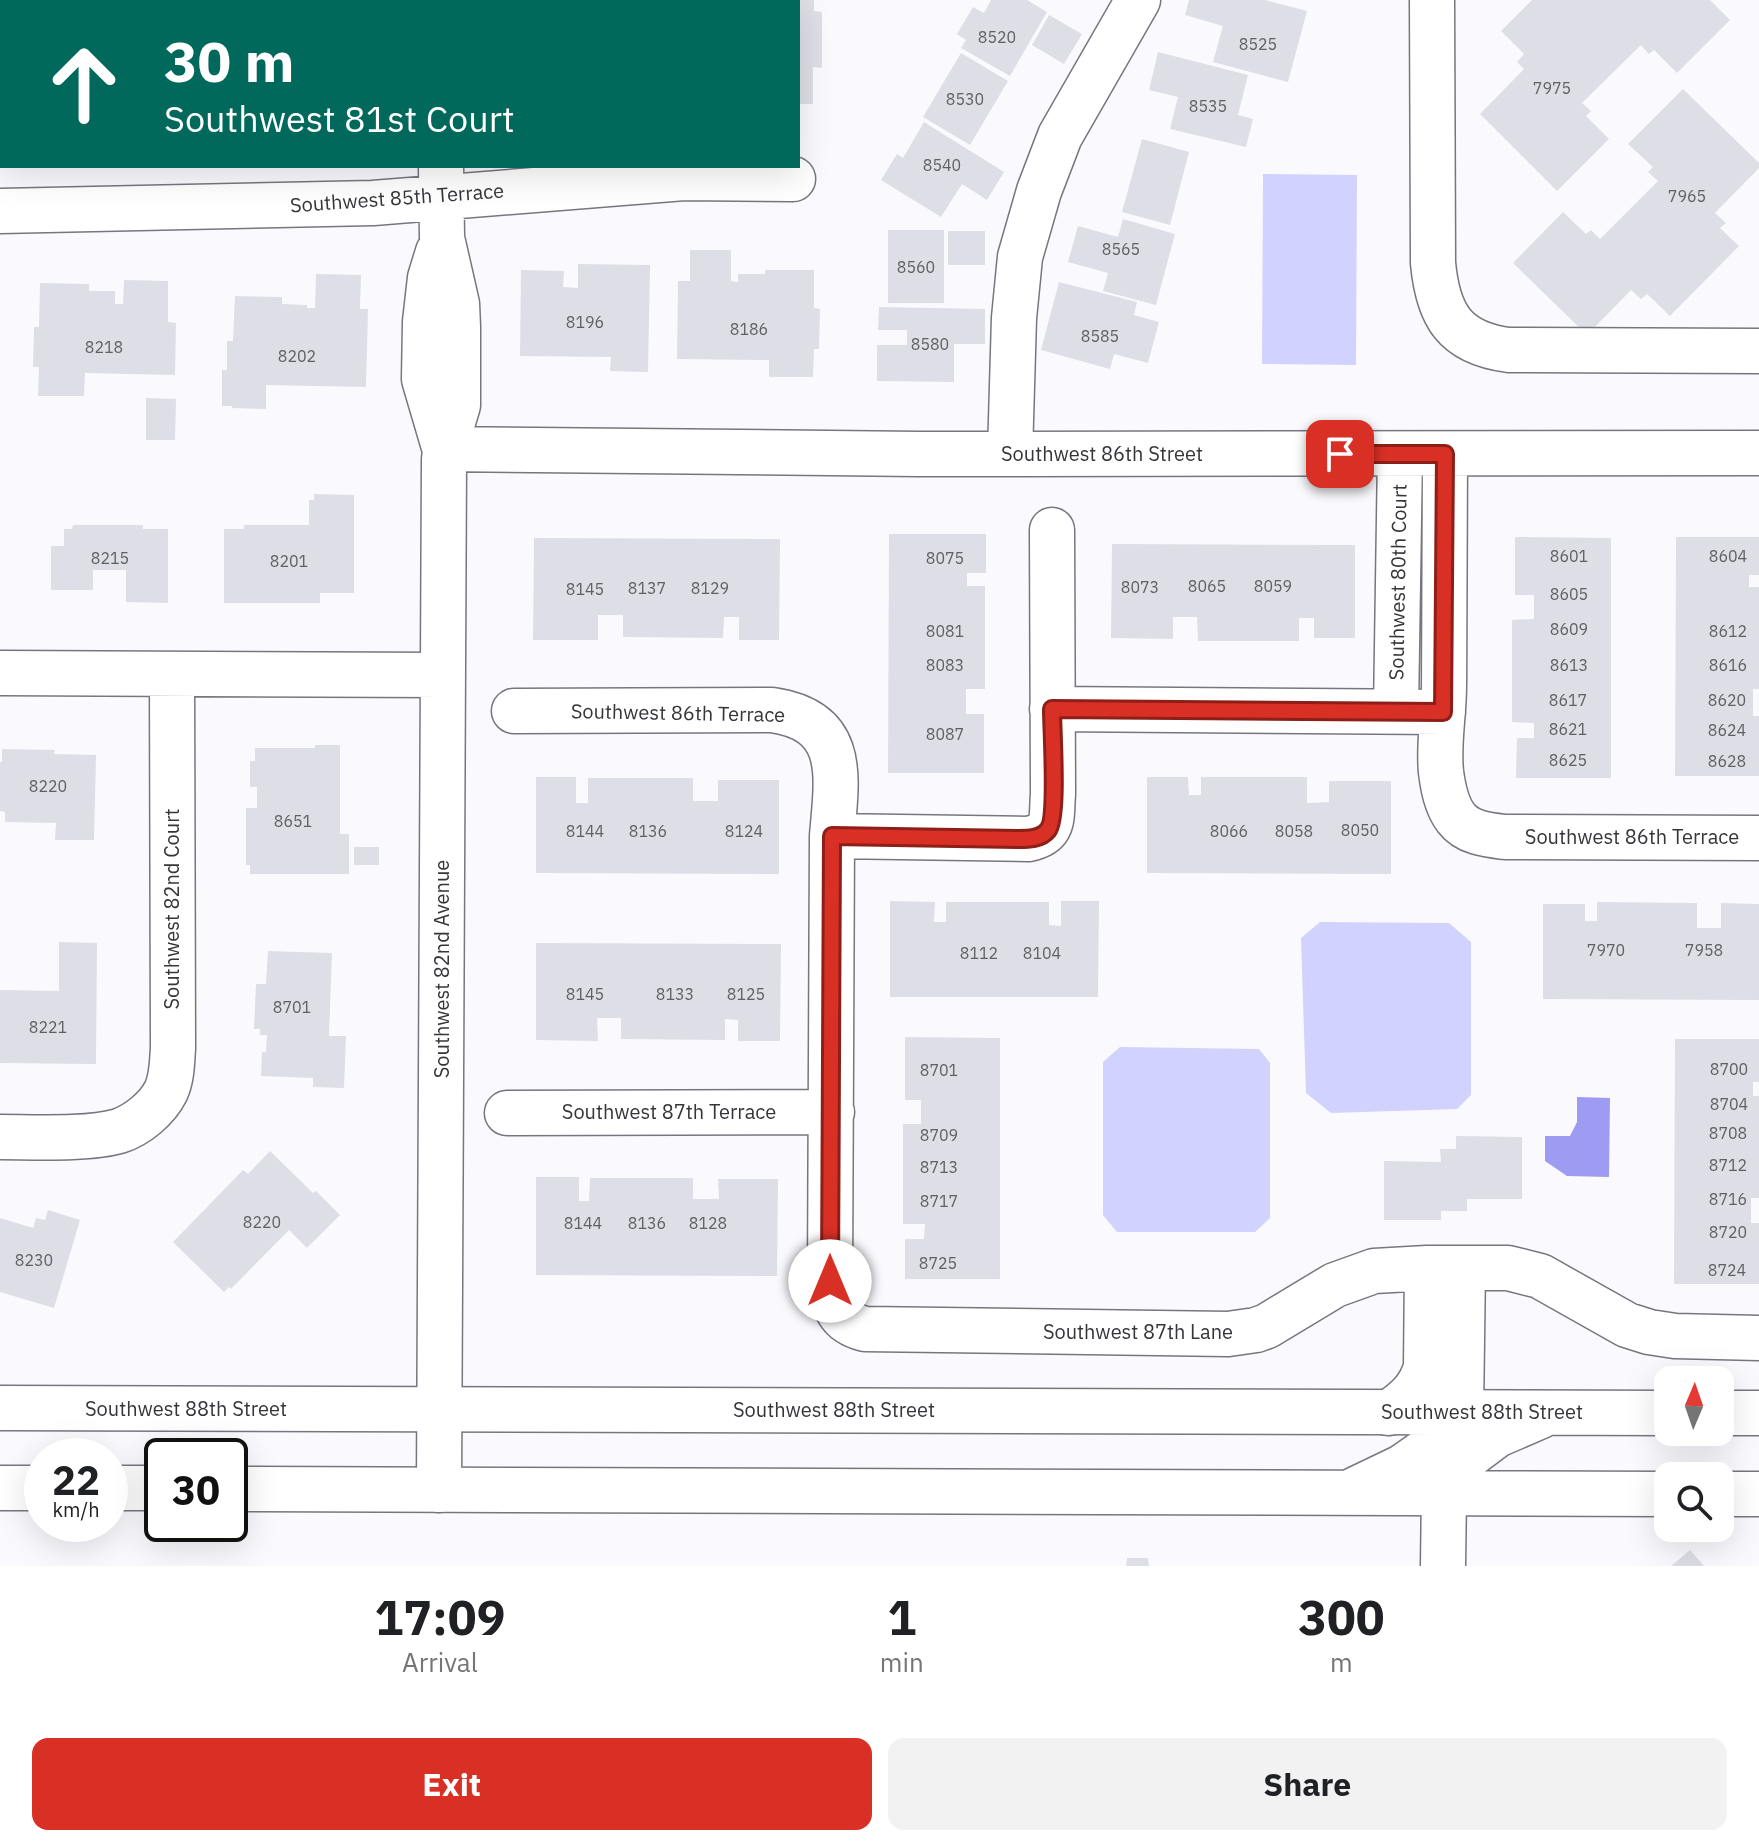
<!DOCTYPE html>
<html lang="en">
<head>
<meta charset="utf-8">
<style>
	body { margin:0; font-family:"IBM Plex Sans",sans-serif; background:#f2f2f2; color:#202124; height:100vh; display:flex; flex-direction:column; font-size:30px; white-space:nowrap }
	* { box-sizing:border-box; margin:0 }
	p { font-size:26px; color:#757577 }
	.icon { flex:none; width:44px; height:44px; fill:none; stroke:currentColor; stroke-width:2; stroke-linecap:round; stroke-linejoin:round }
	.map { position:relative; height:1566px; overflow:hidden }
	.sheet { display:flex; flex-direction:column; background:#fff; flex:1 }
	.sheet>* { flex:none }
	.guide { position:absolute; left:0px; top:0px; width:800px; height:168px; box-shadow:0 8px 32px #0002; background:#00695c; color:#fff; overflow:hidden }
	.needle { width:52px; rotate:2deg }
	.controls { position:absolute; left:1654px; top:1366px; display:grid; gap:16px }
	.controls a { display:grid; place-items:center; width:80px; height:80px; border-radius:16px; background:#fff; box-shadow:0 8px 32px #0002; font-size:40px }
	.speed { position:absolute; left:24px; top:1438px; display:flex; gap:16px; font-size:40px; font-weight:700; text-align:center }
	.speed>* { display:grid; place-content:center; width:104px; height:104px; border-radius:50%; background:#fff; box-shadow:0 8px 32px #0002; line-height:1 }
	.speed small { font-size:20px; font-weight:400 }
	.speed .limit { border:4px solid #111; border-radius:12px; background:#fff; color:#111 }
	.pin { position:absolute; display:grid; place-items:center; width:68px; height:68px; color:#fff; margin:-34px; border-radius:16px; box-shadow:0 4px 12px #0006 }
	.me { position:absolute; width:88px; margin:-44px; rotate:0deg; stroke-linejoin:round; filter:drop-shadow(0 0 6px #0008) }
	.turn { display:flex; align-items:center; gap:28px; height:168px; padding:0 32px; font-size:36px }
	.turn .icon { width:104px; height:104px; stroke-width:2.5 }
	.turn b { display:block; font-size:56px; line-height:68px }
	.eta { display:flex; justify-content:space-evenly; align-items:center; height:136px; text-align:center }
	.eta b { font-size:48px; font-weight:800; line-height:56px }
	.button { display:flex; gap:16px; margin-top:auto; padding:16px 32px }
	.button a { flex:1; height:92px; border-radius:16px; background:#d93025; color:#fff; font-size:32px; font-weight:800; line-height:92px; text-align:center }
	.button a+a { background:#f2f2f2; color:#202124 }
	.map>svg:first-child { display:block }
	.green { fill:#d1d2fd }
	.water { fill:#9e9bf2 }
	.building { fill:#dddee6 }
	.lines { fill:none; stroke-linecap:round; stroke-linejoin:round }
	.minor-casing { stroke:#76777e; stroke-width:47 }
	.major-casing { stroke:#76777e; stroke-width:47 }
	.minor { stroke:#fff; stroke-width:44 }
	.major { stroke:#fff; stroke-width:44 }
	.route-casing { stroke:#8d1f18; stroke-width:20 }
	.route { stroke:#d93025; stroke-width:14 }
	.labels { text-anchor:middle; stroke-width:6; stroke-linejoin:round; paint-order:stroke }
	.number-label { font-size:16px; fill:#5f6064 }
	.street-label { font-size:20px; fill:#353639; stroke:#fff }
</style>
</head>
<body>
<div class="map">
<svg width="1759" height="1566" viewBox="0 0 1759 1566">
	<rect width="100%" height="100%" fill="#fafafe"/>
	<path class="green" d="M1263 174 1357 175 1356 365 1262 364Z
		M1320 922 1449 923 1471 942V1095L1457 1109 1331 1113 1306 1093 1301 938Z
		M1120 1047 1259 1049 1270 1063V1218L1255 1232H1117L1103 1215V1062Z"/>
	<path class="water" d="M1577 1097 1610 1098 1609 1177 1567 1176 1545 1161V1136H1570L1577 1122Z"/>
	<path class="building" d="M798 0H814V11L822 12V68L813 67V104H798Z
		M991 0H1027L1047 12 1010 76 961 48 966 40 957 34 973 7 984 13Z
		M1189 0H1265L1307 11 1288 82 1213 62 1223 26 1185 15Z
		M1532 0H1710L1730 20 1677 73 1654 50 1649 54 1641 45 1582 103 1591 111 1586 116 1609 139 1557 191 1480 114 1524 69 1517 62 1524 54 1501 31Z
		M1049 15 1082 34 1064 64 1032 45Z
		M1158 52 1248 75 1238 115 1253 119 1246 147 1170 129 1178 97 1149 90Z
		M961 53 1008 81 970 145 923 117Z
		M1683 89 1759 163V168L1715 213 1726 223 1720 228 1739 246 1670 316 1647 294 1641 299 1631 290 1587 335 1513 263 1563 212 1586 234 1591 230 1600 239 1658 181 1648 172 1653 167 1628 144Z
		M924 122 1004 172 987 200 962 184 941 217 881 180 897 154 903 158Z
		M1142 139 1189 152 1170 225 1122 212Z
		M1123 219 1175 234 1156 305 1103 291 1108 273 1068 262 1078 226 1118 237Z
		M888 230H944V303H888Z
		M948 231H985V265H948Z
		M690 250H731V281L738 282V274H765V270H814V308L820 309 819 349H814L813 377H769V360L677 359 678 281H690Z
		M578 264 650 265 648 372 610 371 611 357 520 356 521 270 564 271 563 287 578 288Z
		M316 274 361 275 360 309H368L366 387 266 385V409L232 408V406H222V370H227V341H233L235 296 282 297V304L307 305V308H315Z
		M124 280 168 281V322L176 323 175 375 85 373 84 396H38L39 367H33L34 327H39L40 283 89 284V291H115V304H123Z
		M1059 282 1137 302 1134 315 1159 322 1148 363 1114 354 1110 369 1041 350Z
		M879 307 985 309V344H954V382L877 381V345H907V330H878Z
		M146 398 176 399 175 440H146Z
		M314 494 354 495V593H320V603H224V529H244V525H309V500H314Z
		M73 525H143V529H168V603L126 602V570H93V590H51V546H64V529H72Z
		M889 534H986V573H967V586H985V689H966V714H984V773H888Z
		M1515 537 1611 538V778H1516L1517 738H1534V723L1512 722V620L1534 619V595H1515Z
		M1676 537H1759V575H1749V587H1759V689H1753V716H1759V776H1675Z
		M534 538 780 539 779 640H739V617H724L723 638 623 637V615H598V640H533Z
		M1112 544 1355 545V638H1314V618H1299V641H1198L1197 617H1173V639L1111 638Z
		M315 745H340V834H349V874H250V865H246V808H257V787H250V761H255V748H315Z
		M2 749 55 750 54 754 96 755 94 840H55L56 823 5 822V812L0 811V762H2Z
		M536 777H576V803H588V778H693V801H718V780H779V874L536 873Z
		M1147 777H1188L1189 795H1201V777H1307V803L1329 802V781H1391V874L1147 873Z
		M354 847H379V865H354Z
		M890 901 935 902 934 922H946V902H1049V925L1061 926V901H1099L1098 997H890Z
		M1597 902 1697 903V928H1721V903L1759 904V1000L1543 999V904H1585V921H1597Z
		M59 942 97 943 96 1064 0 1063V990L59 991Z
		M536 943 781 944 780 1041H738V1020L725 1019V1040L621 1039V1018H597L598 1041 536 1040Z
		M268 951 332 953 329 1036H346L344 1088 313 1087V1078L261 1076 262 1052H266L267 1035H260V1029H254L256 984H266Z
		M905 1037 1000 1038V1279H905V1239H924L925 1224H903V1124H921V1100H905Z
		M1675 1039H1759V1082H1753V1096H1759V1198H1751V1223H1759V1284H1674Z
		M1456 1136 1522 1137V1199H1467V1211H1441V1220H1384V1161L1441 1162 1440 1149H1456Z
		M270 1151 313 1193 316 1191 340 1215 307 1248 289 1230 231 1289 229 1287 224 1292 173 1242 243 1170 248 1174Z
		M536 1177H579V1201H589L590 1178H693V1199H719L718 1179H778L777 1276 536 1275Z
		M48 1210 80 1220 54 1308 0 1292V1218L33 1228 36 1218 45 1220Z
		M1690 1550 1704 1566H1671Z
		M1127 1558H1148L1149 1566H1126Z"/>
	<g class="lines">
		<g class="minor-casing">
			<path id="minor" d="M441 0V2
				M1432 0 1433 263C1438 315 1454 343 1509 350L1759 351
				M0 211 373 203 684 178 793 179
				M438 252 430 278 425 322 424 379 444 447
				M445 449 919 454 1759 453
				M1010 454 1014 318 1020 257 1039 191 1060 136 1138 0
				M1445 454C1444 532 1445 609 1444 686 1444 715 1438 743 1441 772 1443 787 1446 805 1456 818 1467 833 1488 835 1505 837L1759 838
				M0 673 442 675
				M1052 709 1443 712
				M514 711 772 710C848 721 837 777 832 836L830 1281C834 1307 838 1322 865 1329L1228 1334 1256 1330 1267 1326 1335 1285 1374 1271 1427 1268H1508L1540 1276 1627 1325 1649 1332 1675 1336 1759 1338
				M1396 711 1400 454
				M832 836 1028 839C1056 834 1051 817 1053 794L1052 530
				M507 1113 832 1112
				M0 1137C32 1137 89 1140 119 1131 137 1125 157 1109 166 1091 172 1078 172 1063 173 1048L172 674
				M1461 1412 1463 1268
				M1388 1413C1407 1400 1420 1389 1426 1367L1427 1268
				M439 1490 444 460 445 449 458 405V327L457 304 442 238 441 166
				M1443 1566 1444 1493"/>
		</g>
		<g class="major-casing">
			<path id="major" d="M0 1408 1668 1413
				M1720 1413H1759
				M0 1488H42
				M110 1488H162
				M230 1489 1668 1494
				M1356 1489 1402 1467 1435 1444 1461 1412
				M1444 1493 1465 1459 1497 1435 1541 1416
				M1720 1494H1759"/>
		</g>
		<use href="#minor" class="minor"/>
		<use href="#major" class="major"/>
	</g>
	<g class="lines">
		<g class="route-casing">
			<path id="route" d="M830 1281 832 836 1018 839C1028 839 1041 839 1048 830 1058 818 1052 730 1052 709L1443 712 1445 454H1340"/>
		</g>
		<use href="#route" class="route"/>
	</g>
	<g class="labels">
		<g class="number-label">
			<text x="997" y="43">8520</text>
			<text x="1258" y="50">8525</text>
			<text x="1552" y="94">7975</text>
			<text x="965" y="105">8530</text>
			<text x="1208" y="112">8535</text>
			<text x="942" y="171">8540</text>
			<text x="1687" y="202">7965</text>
			<text x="1121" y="255">8565</text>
			<text x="916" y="273">8560</text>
			<text x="585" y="328">8196</text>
			<text x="749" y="335">8186</text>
			<text x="1100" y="342">8585</text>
			<text x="930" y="350">8580</text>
			<text x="104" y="353">8218</text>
			<text x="297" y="362">8202</text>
			<text x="1569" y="562">8601</text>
			<text x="1728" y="562">8604</text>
			<text x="110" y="564">8215</text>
			<text x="945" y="564">8075</text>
			<text x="289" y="567">8201</text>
			<text x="1207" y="592">8065</text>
			<text x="1273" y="592">8059</text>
			<text x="1140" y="593">8073</text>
			<text x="647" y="594">8137</text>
			<text x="710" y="594">8129</text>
			<text x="585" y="595">8145</text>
			<text x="1569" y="600">8605</text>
			<text x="1569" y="635">8609</text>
			<text x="945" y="637">8081</text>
			<text x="1728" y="637">8612</text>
			<text x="945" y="671">8083</text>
			<text x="1569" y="671">8613</text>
			<text x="1728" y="671">8616</text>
			<text x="1568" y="706">8617</text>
			<text x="1727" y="706">8620</text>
			<text x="1568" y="735">8621</text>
			<text x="1727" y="736">8624</text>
			<text x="945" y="740">8087</text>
			<text x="1568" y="766">8625</text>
			<text x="1727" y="767">8628</text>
			<text x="48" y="792">8220</text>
			<text x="293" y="827">8651</text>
			<text x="1360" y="836">8050</text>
			<text x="585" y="837">8144</text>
			<text x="648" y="837">8136</text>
			<text x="744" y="837">8124</text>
			<text x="1229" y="837">8066</text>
			<text x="1294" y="837">8058</text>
			<text x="1606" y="956">7970</text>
			<text x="1704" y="956">7958</text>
			<text x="979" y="959">8112</text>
			<text x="1042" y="959">8104</text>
			<text x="585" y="1000">8145</text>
			<text x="675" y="1000">8133</text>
			<text x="746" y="1000">8125</text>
			<text x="292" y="1013">8701</text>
			<text x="48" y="1033">8221</text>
			<text x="1729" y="1075">8700</text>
			<text x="939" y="1076">8701</text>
			<text x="1729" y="1110">8704</text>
			<text x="1728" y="1139">8708</text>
			<text x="939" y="1141">8709</text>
			<text x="1728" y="1171">8712</text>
			<text x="939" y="1173">8713</text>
			<text x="1728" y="1205">8716</text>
			<text x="939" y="1207">8717</text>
			<text x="262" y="1228">8220</text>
			<text x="583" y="1229">8144</text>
			<text x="647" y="1229">8136</text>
			<text x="708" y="1229">8128</text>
			<text x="1728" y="1238">8720</text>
			<text x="34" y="1266">8230</text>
			<text x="938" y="1269">8725</text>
			<text x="1727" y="1276">8724</text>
		</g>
		<g class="street-label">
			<text transform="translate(397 198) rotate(-4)" y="7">Southwest 85th Terrace</text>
			<text x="1102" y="461">Southwest 86th Street</text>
			<text transform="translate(1398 582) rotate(-89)" y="7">Southwest 80th Court</text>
			<text transform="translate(678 713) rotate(1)" y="7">Southwest 86th Terrace</text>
			<text x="1632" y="844">Southwest 86th Terrace</text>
			<text transform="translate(172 909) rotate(-90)" y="7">Southwest 82nd Court</text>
			<text transform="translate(442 969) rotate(-90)" y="7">Southwest 82nd Avenue</text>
			<text x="669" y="1119">Southwest 87th Terrace</text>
			<text x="1138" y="1339">Southwest 87th Lane</text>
			<text x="186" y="1416">Southwest 88th Street</text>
			<text x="834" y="1417">Southwest 88th Street</text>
			<text x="1482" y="1419">Southwest 88th Street</text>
		</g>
	</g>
</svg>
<div class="controls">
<a><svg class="needle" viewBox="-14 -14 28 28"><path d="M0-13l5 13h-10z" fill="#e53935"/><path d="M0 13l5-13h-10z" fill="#757577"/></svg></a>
<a><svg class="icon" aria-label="search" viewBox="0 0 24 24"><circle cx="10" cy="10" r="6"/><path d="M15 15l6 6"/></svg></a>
</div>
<div class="speed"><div>22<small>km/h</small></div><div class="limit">30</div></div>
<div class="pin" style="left:1340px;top:454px;background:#d93025"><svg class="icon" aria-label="arrive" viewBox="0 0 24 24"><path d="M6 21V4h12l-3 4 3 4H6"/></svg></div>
<svg class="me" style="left:830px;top:1281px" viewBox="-20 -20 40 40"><circle r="19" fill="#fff"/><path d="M0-13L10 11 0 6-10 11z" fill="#d93025"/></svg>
<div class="guide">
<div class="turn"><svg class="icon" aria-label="ahead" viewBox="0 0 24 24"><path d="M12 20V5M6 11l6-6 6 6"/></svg><div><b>30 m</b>Southwest 81st Court</div></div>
</div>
</div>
<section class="sheet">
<div class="eta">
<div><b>17:09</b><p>Arrival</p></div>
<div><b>1</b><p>min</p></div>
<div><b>300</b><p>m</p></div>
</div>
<div class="button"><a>Exit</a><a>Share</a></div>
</section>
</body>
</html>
